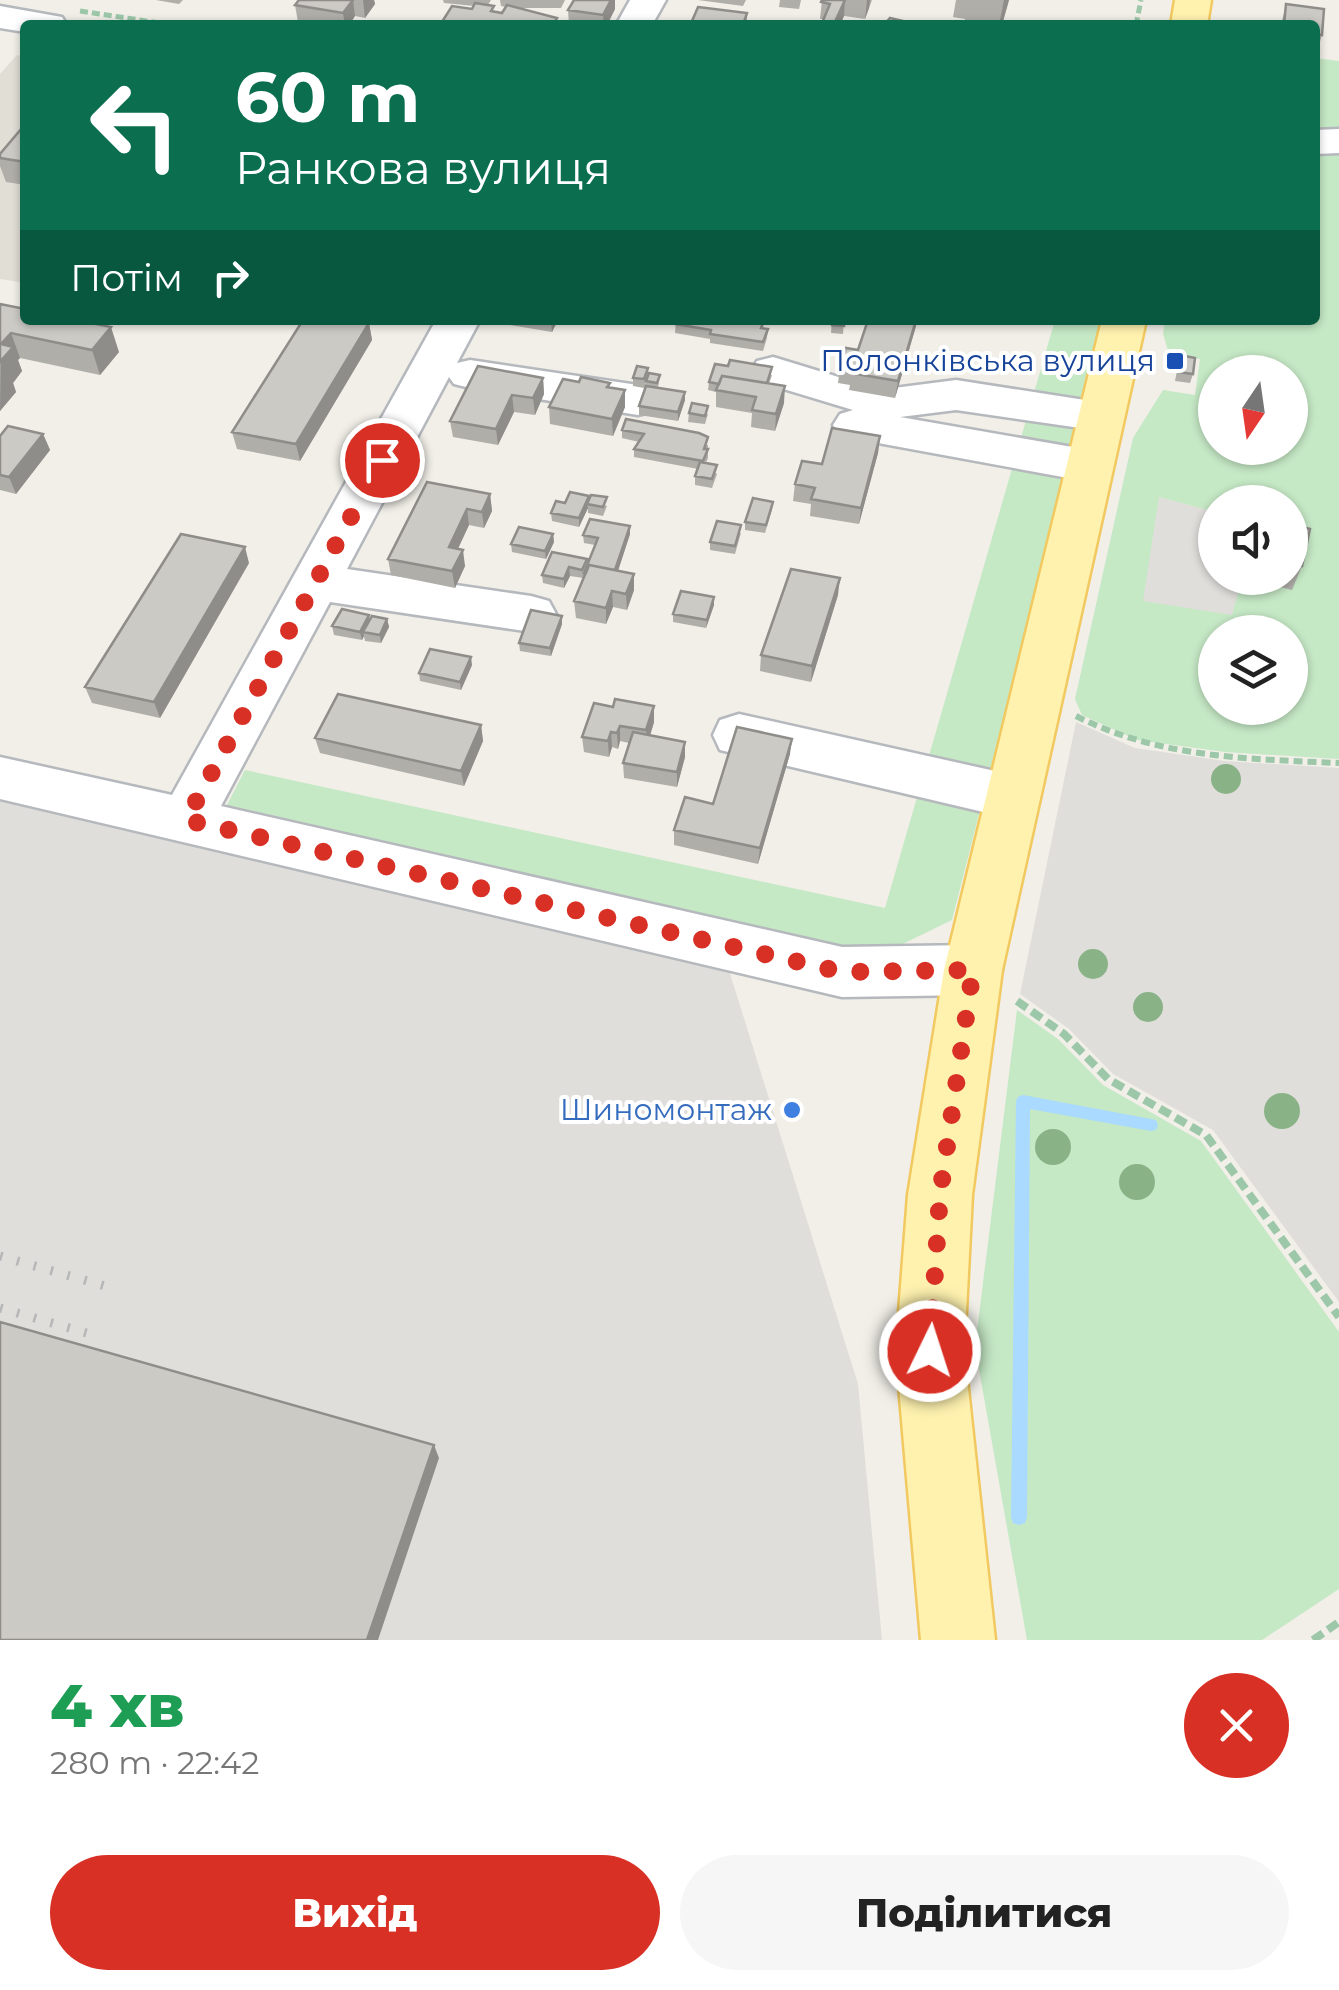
<!DOCTYPE html>
<html lang="uk">
<head>
<meta charset="utf-8">
<style>
	body { margin:0; font-family:Montserrat,sans-serif; background:#f6f6f6; color:#222; height:100vh; display:flex; flex-direction:column; font-size:38px; white-space:nowrap }
	* { box-sizing:border-box; margin:0 }
	p { font-size:32px; color:#767676 }
	.icon { flex:none; width:55px; height:55px; fill:none; stroke:currentColor; stroke-width:2; stroke-linecap:round; stroke-linejoin:round }
	.map { position:relative; height:1640px; overflow:hidden }
	.details { display:flex; flex-direction:column; background:#fff; flex:1 }
	.details>* { flex:none }
	.top-card { position:absolute; left:20px; top:20px; width:1300px; height:305px; border-radius:10px; box-shadow:0 2px 8px #0004; background:#0b6e4f; color:#fff; overflow:hidden }
	.needle { width:65px; rotate:193deg }
	.tools { position:absolute; left:1198px; top:355px; display:grid; gap:20px }
	.tools a { display:grid; place-items:center; width:110px; height:110px; border-radius:50%; background:#fff; box-shadow:0 2px 8px #0004; font-size:50px }
	.pin { position:absolute; display:grid; place-items:center; width:85px; height:85px; color:#fff; margin:-42px; border:5px solid #fff; border-radius:50%; box-shadow:0 2px 10px #0007 }
	.me { position:absolute; width:110px; margin:-55px; rotate:4deg; stroke-linejoin:round; filter:drop-shadow(0 0 8px #0008) }
	.turn { display:flex; align-items:center; gap:35px; height:210px; padding:0 50px; font-size:45px }
	.turn .icon { width:130px; height:130px; stroke-width:2.5 }
	.turn b { display:block; font-size:70px; line-height:85px }
	.then { display:flex; align-items:center; height:95px; padding:0 50px; background:#0003; gap:20px; font-size:38px }
	.round { display:grid; place-items:center; flex:none; width:105px; height:105px; border-radius:52px; background:#f6f6f6 }
	.head { display:flex; align-items:center; justify-content:space-between; height:170px; padding:0 50px }
	h1 { font-size:60px; font-weight:800; line-height:75px; color:#1e9e55 }
	.primary-button { display:flex; gap:20px; margin-top:auto; padding:20px 50px }
	.primary-button a { flex:1; height:115px; border-radius:60px; background:#d93025; color:#fff; font-size:40px; font-weight:800; line-height:115px; text-align:center }
	.primary-button a+a { background:#f6f6f6; color:#222 }
	.map>svg:first-child { display:block }
	.industrial { fill:#e0deda }
	.education { fill:#e1ded6 }
	.green { fill:#c5e8c5; fill-rule:evenodd }
	.lines { fill:none; stroke-linecap:round; stroke-linejoin:round }
	.stream { fill:#aadaff; fill-rule:evenodd }
	.minor-casing { stroke:#b5b8bc; stroke-width:5 }
	.major-casing { stroke:#f2c960; stroke-width:5 }
	.path-far2 { stroke:#9cc7a9; stroke-width:5; stroke-dasharray:8 4; stroke-linecap:butt }
	.path-far1 { stroke:#9cc7a9; stroke-width:6; stroke-dasharray:9 5; stroke-linecap:butt }
	.path { stroke:#9cc7a9; stroke-width:8; stroke-dasharray:12 6; stroke-linecap:butt }
	.minor { fill:#fff; fill-rule:evenodd }
	.major { fill:#fff2af; fill-rule:evenodd }
	.rail { stroke:#b6b7b8; stroke-width:9; stroke-dasharray:2.5 15; stroke-linecap:butt }
	.tree { fill:#89b387 }
	.wall { fill:#afaea9 }
	.shaded-wall { fill:#8f8d8a }
	.building { fill:#cccac5; stroke:#8f8d8a; stroke-width:2.5 }
	.route { stroke:#d93025; stroke-width:18; stroke-dasharray:0 32.4 }
	.transit-dot { fill:#1a4fb4; stroke:#fff; stroke-width:4 }
	.shop-dot { fill:#3f7fe0; stroke:#fff; stroke-width:4 }
	.labels { text-anchor:middle; stroke-width:8; stroke-linejoin:round; paint-order:stroke }
	.transit-label { font-size:30px; fill:#164399; stroke:#fff; text-anchor:end }
	.shop-label { font-size:30px; fill:#366cbe; stroke:#fff; text-anchor:end }
</style>
</head>
<body>
<div class="map">
<svg width="1339" height="1640" viewBox="0 0 1339 1640">
	<rect width="100%" height="100%" fill="#f1efe8"/>
	<path class="industrial" d="M1159 497 1215 512V578H1242L1233 616 1142 601Z
		M1076 722 1135 748 1225 761 1339 768V1302L1213 1130 1113 1074 1069 1029 1020 994Z
		M0 800 728 967 858 1384 882 1640H0Z"/>
	<path class="education" d="M17 55 25 57V283L0 279V74Z"/>
	<path class="green" d="M1315 58 1339 61V137H1315Z
		M1339 146V759L1225 752 1137 740 1082 715 1075 699 1133 438 1163 390 1195 395 1200 359 1169 354 1163 334 1165 320H1315V147ZM1215 372H1290V448H1215ZM1159 497 1215 512V502H1290L1292 589 1242 578 1232 615 1143 601ZM1215 632H1290V708H1215Z
		M1055 320H1105L952 920 880 955 227 805 245 770 885 908Z
		M1017 1010 1058 1039 1103 1085 1201 1141 1339 1332V1589L1262 1640H1027L975 1347Z"/>
	<g class="lines">
		<path class="stream" d="M1023 1095 1151 1119 1156 1120 1158 1125 1156 1130 1151 1131 1030 1109 1027 1517 1025 1523 1019 1525 1013 1523 1011 1517 1016 1101 1018 1097Z"/>
		<g class="minor-casing">
			<path id="minor" d="M630 0H666L652 25H616Z
				M0 6 62 17 67 25H25V32L0 28Z
				M1339 129V153L1315 154V130Z
				M436 320H480L457 363 470 360 638 385 654 389 660 400 654 411 638 415 470 388 454 384 449 377 347 569 531 596 549 601 556 614 549 627 531 632 330 602 221 806 842 947 973 945 994 952 1002 970 994 988 973 995 842 997 0 799V757L172 795Z
				M773 357 845 379 894 388 956 380 1117 405 1124 416 1117 427 1101 431 956 410 900 417 1090 450 1106 455 1113 466 1106 477 1090 482 840 436 833 425 840 414 853 410 757 381 751 371 757 361Z
				M739 714 1013 775 1032 782 1040 797 1032 812 1013 819 720 750 713 735 720 720Z"/>
		</g>
		<g class="major-casing">
			<path id="major" d="M1175 0H1211L1207 25H1171Z
				M1102 320H1146L1002 970 972 1195 964 1351 995 1640H921L896 1351 908 1195 944 970Z"/>
		</g>
		<path class="path-far2" d="M80 11 173 25
			M1136 25 1141 0"/>
		<path class="path-far1" d="M1076 716C1159 758 1248 759 1339 763"/>
		<path class="path" d="M1017 1001 1064 1034 1108 1079 1206 1135 1339 1317
			M1313 1640 1339 1622"/>
		<use href="#minor" class="minor"/>
		<use href="#major" class="major"/>
		<path class="rail" d="M0 1256 105 1286
			M0 1308 90 1334"/>
	</g>
	<g class="tree">
		<circle cx="1226" cy="779" r="15"/>
		<circle cx="1093" cy="964" r="15"/>
		<circle cx="1148" cy="1007" r="15"/>
		<circle cx="1282" cy="1111" r="18"/>
		<circle cx="1053" cy="1147" r="18"/>
		<circle cx="1137" cy="1182" r="18"/>
	</g>
	<path class="wall" d="M156 0H183L179 4Z
		M353 0H374L375 4 365 18 355 16 349 25H320L298 22 295 5Z
		M443 0H491L488 5 495 12 502 13 506 7 501 6 500 0H565L561 8H520L557 18 558 25H440L472 9 474 6 444 3Z
		M698 0H746L743 6Z
		M780 0H801L799 9 779 7Z
		M822 0H872L865 19 844 16 840 25H822L823 19H820Z
		M956 0H1009L1002 25H965V19L953 17Z
		M1286 4 1324 9 1322 35 1317 51H1315V25H1281Z
		M615 9 607 25H569L568 10Z
		M747 13V22L767 25H692V21Z
		M25 129V185L6 182 0 166V154Z
		M0 304 119 352 100 375 20 358 18 360 22 371 13 383 16 392 0 411Z
		M510 320H558L552 332 510 325Z
		M676 320H765L763 328 768 329 767 338 763 351 710 343V339L675 333Z
		M832 320H844L843 334 831 333Z
		M369 323 372 340 300 461 237 449 232 432Z
		M916 326 895 398 849 390 850 385 838 383 840 366 858 350Z
		M1180 355 1193 374 1190 383 1175 381Z
		M648 368V377L644 388 633 386V378Z
		M660 375 658 388 685 400 678 421 639 415V406L646 386V381Z
		M772 375 769 384 784 403 775 431 751 427 752 413 716 407V392L708 390 709 382Z
		M543 378 544 394 535 415 514 412 498 445 453 437 450 421Z
		M579 382 610 383V388L625 407 613 436 550 424 549 407Z
		M689 413 708 414 705 424 688 422Z
		M622 430 708 445V458L706 463 717 474 712 488 695 485V476L698 469 634 457V449L639 442 622 438Z
		M43 434 50 450 16 494 0 490V436Z
		M880 436 878 453 859 524 810 516 811 504 793 501 795 484 822 464Z
		M490 494 492 511 484 528 469 525 458 549 465 566 455 588 391 575 388 559Z
		M589 496V500L607 506 603 516 588 513V508L579 527 552 521 551 513 565 503Z
		M773 502 772 510 765 533 745 530V522Z
		M1290 524 1302 566 1292 590 1244 578H1290Z
		M741 533 735 554 710 550V542Z
		M553 534 554 542 546 559 512 552 511 544Z
		M630 534 618 571 634 590 627 610 613 607 606 624 576 618 574 601 584 575 583 578 570 576 564 588 543 583 542 575 552 552 587 565 595 545 584 543 583 535Z
		M249 563 160 718 92 703 85 687Z
		M838 595 811 682 760 671 761 655Z
		M714 605 706 628 673 622V614Z
		M387 619 389 627 381 643 365 641 364 636 362 640 334 635 332 626 370 620Z
		M562 624 551 656 520 651 519 643Z
		M472 665 461 690 420 681 419 673Z
		M594 703 654 722 650 735 685 742V757L677 787 624 778 623 763 629 743 620 741 618 749 612 747 609 757 584 752 582 737Z
		M481 725 483 741 464 786 320 753 315 738Z
		M790 754 758 864 674 845V830Z"/>
	<path class="shaded-wall" d="M353 0 355 16 349 25H345L343 13Z
		M363 0H374L375 4 365 18Z
		M611 0H615V9L607 25H604L603 15Z
		M845 0 844 16 840 25H834Z
		M867 0H870L869 8 865 19Z
		M1004 0H1009L1002 25H999Z
		M551 320H558L552 332Z
		M916 320H917L916 326 895 398 898 381Z
		M369 323 372 340 300 461 296 444Z
		M111 327 119 352 100 375 92 350Z
		M11 333 20 358 18 360 22 371 13 383 16 392 0 411 1 344Z
		M543 378 544 394 535 415 533 398Z
		M785 386 784 403 775 431 776 414Z
		M625 390V407L613 436 612 419Z
		M685 392V400L678 421V412Z
		M512 395 514 412 498 445 496 429Z
		M43 434 50 450 16 494 9 477Z
		M880 436 878 453 859 524 861 508Z
		M490 494 492 511 484 528 482 512Z
		M589 496V504H587L588 508 579 527V518Z
		M467 509 469 525 451 563 449 547Z
		M630 526V534L613 586 612 578Z
		M553 534 554 542 546 559 545 551Z
		M245 547 249 563 160 718 154 702Z
		M463 550 465 566 455 588 452 571Z
		M569 567 570 576 564 588V579Z
		M634 574V590L627 610 626 594Z
		M840 578 838 595 811 682 812 666Z
		M612 591 613 607 606 624V608Z
		M714 597V605L706 628 707 620Z
		M369 615 370 623 363 632 364 636 362 640 360 632Z
		M562 616V624L551 656 550 648Z
		M387 619 389 627 381 643 380 635Z
		M471 657 472 665 461 690 460 682Z
		M654 706V722L647 746 646 730Z
		M481 725 483 741 464 786 461 771Z
		M620 726V741L618 749 617 733Z
		M611 732 612 747 609 757 608 741Z
		M792 739 790 754 758 864 760 848Z
		M685 742V757L677 787V772Z
		M434 1445 439 1458 378 1640H367Z"/>
	<path class="building" d="M299 0H353L343 13 295 5Z
		M574 0H611L603 15 568 10Z
		M822 0H845L834 24 822 23 830 4 821 2Z
		M475 3 494 6 491 11 502 13 507 5 557 18 553 25H440L452 6 472 9Z
		M1286 4 1324 9 1322 35 1315 34V25H1284Z
		M698 7 747 13 743 25H722L692 21Z
		M890 18 916 24 884 25Z
		M747 22 767 24 745 25Z
		M22 128 25 129V162L0 158V154Z
		M0 304 25 309V320H76L111 327 92 350 11 333 1 344 13 347 0 362Z
		M303 320H353L369 323 296 444 232 432Z
		M676 320H764L761 328 768 329 763 342 710 334 711 330 675 324Z
		M832 320H844V326L832 325Z
		M868 320H916L898 381 851 373 853 369 840 366 846 348 858 350Z
		M1180 355 1195 358 1193 374 1178 372Z
		M730 360 772 367 767 383 722 376 719 384 709 382 715 364 728 366Z
		M1235 362 1247 364 1246 372H1234Z
		M478 366 543 378 533 398 512 395 496 429 450 421Z
		M637 366 648 368 644 379 633 378Z
		M649 373 660 375 657 383 646 381Z
		M722 376 785 386 776 414 752 410 756 397 716 390Z
		M581 377 610 383 607 387 625 390 612 419 549 407 563 379 579 382Z
		M646 386 685 392 678 412 639 406Z
		M692 403 708 406 705 416 689 413Z
		M626 419 699 433 708 437 704 449H708L703 461 634 449 644 434 622 430Z
		M8 426 43 434 9 477 0 475V436Z
		M832 428 880 436 861 508 811 499 815 488 795 484 802 461 822 464Z
		M700 462 717 465 712 479 695 476Z
		M427 482 490 494 482 512 467 509 449 547 463 550 452 571 388 559Z
		M570 492 589 496 579 518 551 513 556 501 565 503Z
		M591 495 607 497 603 507 587 504Z
		M753 498 773 502 766 525 745 522Z
		M590 519 630 526 615 570 589 565 586 573H584L598 538 583 535Z
		M717 521 741 525 735 546 710 542Z
		M1290 524 1310 529 1302 566 1290 563Z
		M519 527 553 534 545 551 511 544Z
		M181 534 245 547 154 702 85 687Z
		M552 552 587 559 582 570 569 567 564 579 542 575Z
		M589 565 634 574 626 594 612 591 606 608 574 601Z
		M791 569 840 578 812 666 761 655Z
		M681 591 714 597 707 620 673 614Z
		M342 609 369 615 360 632 332 626Z
		M531 610 562 616 550 648 519 643Z
		M372 616 387 619 380 635 363 632Z
		M430 649 471 657 460 682 419 673Z
		M338 694 481 725 461 771 315 738Z
		M615 699 654 706 646 730 620 726 617 733 611 732 608 741 582 737 594 703 613 707Z
		M737 727 792 739 760 848 674 830 685 797 713 804Z
		M633 732 685 742 677 772 623 763Z
		M0 1322 434 1445 367 1640H0Z"/>
	<g class="lines">
		<path class="route" d="M382 460 186 820 842 972 973 970 940 1194 930 1351"/>
	</g>
	<rect class="transit-dot" x="1165" y="351" width="20" height="20" rx="5"/>
	<circle class="shop-dot" cx="792" cy="1110" r="10"/>
	<g class="labels">
		<g class="transit-label">
			<text x="1155" y="371">Полонківська вулиця</text>
		</g>
		<g class="shop-label">
			<text x="772" y="1120">Шиномонтаж</text>
		</g>
	</g>
</svg>
<div class="tools">
<a><svg class="needle" viewBox="-14 -14 28 28"><path d="M0-13l5 13h-10z" fill="#e53935"/><path d="M0 13l5-13h-10z" fill="#767676"/></svg></a>
<a><svg class="icon" aria-label="sound" viewBox="0 0 24 24"><path d="M4 9h4l5-4v14l-5-4H4zM17 9q2 3 0 6"/></svg></a>
<a><svg class="icon" aria-label="layers" viewBox="0 0 24 24"><path d="M12 4l9 5-9 5-9-5zM3 14l9 5 9-5"/></svg></a>
</div>
<div class="pin" style="left:382px;top:460px;background:#d93025"><svg class="icon" aria-label="arrive" viewBox="0 0 24 24"><path d="M6 21V4h12l-3 4 3 4H6"/></svg></div>
<svg class="me" style="left:930px;top:1351px" viewBox="-20 -20 40 40"><circle r="17" fill="#d93025" stroke="#fff" stroke-width="3"/><path d="M0-11L8 9 0 5-8 9z" fill="#fff"/></svg>
<div class="top-card">
<div class="turn"><svg class="icon" aria-label="left" viewBox="0 0 24 24"><path d="M17 20v-9H6M10 6l-5 5 5 5"/></svg><div><b>60 m</b>Ранкова вулиця</div></div>
<div class="then">Потім<svg class="icon" aria-label="right" viewBox="0 0 24 24"><path d="M7 20v-9h11M14 6l5 5-5 5"/></svg></div>
</div>
</div>
<section class="details">
<div class="head"><div><h1>4 хв</h1><p>280 m · 22:42</p></div><a class="round" style="background:#d93025;color:#fff"><svg class="icon" aria-label="close" viewBox="0 0 24 24"><path d="M6 6l12 12M18 6L6 18"/></svg></a></div>
<div class="primary-button"><a>Вихід</a><a>Поділитися</a></div>
</section>
</body>
</html>
